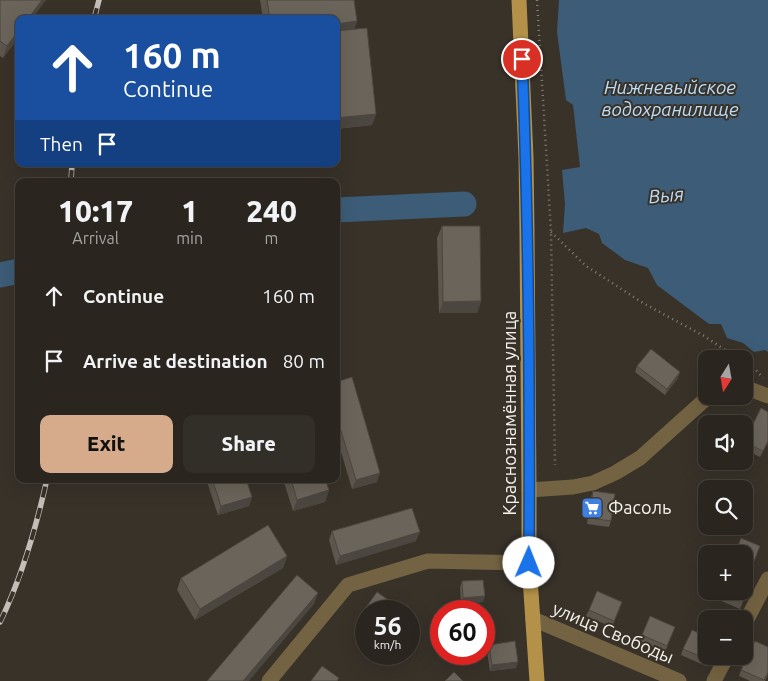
<!DOCTYPE html>
<html lang="en">
<head>
<meta charset="utf-8">
<style>
	body { margin:0; font-family:Ubuntu,sans-serif; background:#322e28; color:#f1f3f6; height:100vh; display:flex; flex-direction:column; font-size:19px; white-space:nowrap }
	* { box-sizing:border-box; margin:0 }
	p { font-size:16px; color:#a5a5a4 }
	.icon { flex:none; width:28px; height:28px; fill:none; stroke:currentColor; stroke-width:2; stroke-linecap:round; stroke-linejoin:round }
	.map { position:relative; flex:1; overflow:hidden }
	.panel { position:absolute; left:15px; top:178px; width:325px; height:305px; display:flex; flex-direction:column; background:#2a261f; border-radius:10px; box-shadow:0 5px 20px #0002,0 0 0 1px #46433d }
	.panel>* { flex:none }
	.guide { position:absolute; left:15px; top:15px; width:325px; height:152px; border-radius:10px; box-shadow:0 5px 20px #0002,0 0 0 1px #46433d; background:#1a4fa0; color:#fff; overflow:hidden }
	.needle { width:32px; rotate:191deg }
	.controls { position:absolute; left:698px; top:350px; display:grid; gap:10px }
	.controls a { display:grid; place-items:center; width:55px; height:55px; border-radius:10px; background:#2a261f; box-shadow:0 5px 20px #0002,0 0 0 1px #46433d; font-size:25px }
	.speed { position:absolute; left:355px; top:600px; display:flex; gap:10px; font-size:25px; font-weight:700; text-align:center }
	.speed>* { display:grid; place-content:center; width:65px; height:65px; border-radius:50%; background:#2a261f; box-shadow:0 5px 20px #0002,0 0 0 1px #46433d; line-height:1 }
	.speed small { font-size:12px; font-weight:400 }
	.speed .limit { border:8px solid #d22; background:#fff; color:#111 }
	.pin { position:absolute; display:grid; place-items:center; width:42px; height:42px; color:#fff; margin:-21px; border:2px solid #fff; border-radius:50%; box-shadow:0 1px 5px #0007 }
	.me { position:absolute; width:55px; margin:-28px; rotate:1deg; stroke-linejoin:round; filter:drop-shadow(0 0 4px #0008) }
	.turn { display:flex; align-items:center; gap:18px; height:105px; padding:0 25px; font-size:22px }
	.turn .icon { width:65px; height:65px; stroke-width:2.5 }
	.turn b { display:block; font-size:35px; line-height:42px }
	.then { display:flex; align-items:center; height:48px; padding:0 25px; background:#0003; gap:10px; font-size:19px }
	.eta { display:flex; justify-content:space-evenly; align-items:center; height:85px; text-align:center }
	.eta b { font-size:30px; font-weight:800; line-height:35px }
	.cta { display:flex; gap:10px; margin-top:auto; padding:10px 25px }
	.cta a { flex:1; height:58px; border-radius:10px; background:#d6ab8b; color:#111; font-size:20px; font-weight:800; line-height:58px; text-align:center }
	.cta a+a { background:#322e28; color:#f1f3f6 }
	ul { padding:0; list-style:none }
	li { display:flex; align-items:center; gap:15px; height:65px; padding:0 25px }
	li div { flex:1 }
	li b { display:block; font-size:19px }
	li em { font-style:normal }
	.map>svg:first-child { display:block }
	.water { fill:#3c5c77 }
	.lines { fill:none; stroke-linecap:round; stroke-linejoin:round }
	.river { stroke:#3c5c77; stroke-width:25 }
	.path { stroke:#868179; stroke-width:2.5; stroke-dasharray:1 4; stroke-linecap:butt }
	.minor { stroke:#746342; stroke-width:15 }
	.major { stroke:#b39148; stroke-width:15 }
	.rail-casing { stroke:#c3beb7; stroke-width:5.5 }
	.rail { stroke:#383229; stroke-width:4; stroke-dasharray:11; stroke-linecap:butt }
	.wall { fill:#5c564d }
	.shaded-wall { fill:#4b463f }
	.building { fill:#6b645a; stroke:#4b463f }
	.route-casing { stroke:#114b97; stroke-width:12 }
	.route { stroke:#1a73e8; stroke-width:9 }
	.labels { text-anchor:middle; stroke-width:4; stroke-linejoin:round; paint-order:stroke }
	.street-label { font-size:18px; fill:#f6f2ec; stroke:#383229 }
	.poi-label { font-size:18px; fill:#f6f2ec; stroke:#383229; text-anchor:start }
	.water-label { font-size:19px; font-style:italic; fill:#bbdcf8; stroke:#383229 }
</style>
</head>
<body>
<div class="map">
<svg width="768" height="681" viewBox="0 0 768 681">
	<rect width="100%" height="100%" fill="#383229"/>
	<path class="water" d="M559 0H768V352L765 350 754 352 743 343 727 338 721 324H709L657 285 648 268 625 260 602 243 599 234 586 228 563 233 565 204 562 170 580 167 573 105 566 100 557 32Z"/>
	<g class="lines">
		<path class="river" d="M336 210 464 204
			M0 275 19 271"/>
		<path class="path" d="M537 0 551 232 555 465
			M551 232 586 266 643 303 704 336 739 359
			M744 362 755 369 763 378"/>
		<path class="minor" d="M744 389 752 390 768 396
			M529 490 573 487 593 483 615 473 640 458 709 396
			M533 619 679 681
			M744 625 768 579
			M269 681 348 585 428 561 529 563
			M714 681 727 656"/>
		<path class="major" d="M519 0 526 157 527 234 529 490V563L537 681"/>
		<g class="rail-casing">
			<path id="rail" d="M94 19 99 0
				M71 181 72 164
				M0 622C22 577 36 528 47 479"/>
		</g>
		<use href="#rail" class="rail"/>
	</g>
	<path class="wall" d="M0 0 19 19V37L3 58 0 56Z
		M260 0H354L357 21 354 29 376 114 372 125 336 129V19H263Z
		M442 226 481 301 477 313H439L437 238Z
		M637 366 678 378 665 395 635 372Z
		M336 382 377 482 352 489 336 435Z
		M768 412V443L760 457 744 449V440Z
		M706 444V461H718L713 471 698 461 700 455Z
		M206 479H246L252 497 249 506 218 515Z
		M283 479H325L329 490 325 502 293 511Z
		M593 491 611 521 609 527 587 524 591 497Z
		M332 531 416 541 336 565 329 540Z
		M760 546 747 578 744 576V554Z
		M287 556 283 568 195 620 177 590 181 578Z
		M462 581 483 602 461 604 460 587Z
		M749 587 740 609 719 600 722 591Z
		M377 592 394 604 391 611H366V623L360 619 362 613Z
		M620 608 612 627 586 616 589 610Z
		M675 627 665 652 640 641 642 635Z
		M489 645 516 668 490 671 487 651Z
		M768 647V674L765 681H750L739 676 741 670Z
		M683 649 711 656 706 666 681 655Z"/>
	<path class="shaded-wall" d="M42 0H46L32 19H28Z
		M357 21 353 33 336 35V24Z
		M19 30V37L3 58 7 46Z
		M376 114 372 125 336 129V118Z
		M481 301 477 313H439L443 302Z
		M680 372 678 378 665 395 667 389Z
		M768 441V443L760 457Z
		M380 473 377 482 352 489 356 480Z
		M329 490 325 502 293 511 297 500Z
		M252 497 249 506 218 515 221 506Z
		M420 532 416 541 336 565 340 556Z
		M287 556 283 568 195 620 200 609Z
		M318 593 314 604 249 681H243Z
		M485 596 483 602 461 604 463 598Z
		M518 662 516 668 490 671 492 665Z"/>
	<path class="building" d="M0 0H42L28 19H19V30L7 46 0 41Z
		M267 0H354L357 21 336 24V19H270Z
		M367 28 376 114 336 118V31Z
		M442 226H480L481 301 443 302Z
		M336 328 339 336 336 337Z
		M651 349 680 372 667 389 637 366Z
		M352 377 380 473 356 480 336 415V382Z
		M761 408 768 412V441L763 451 744 442Z
		M706 444V459L700 455Z
		M710 461H717L715 464Z
		M212 479H246L252 497 221 506Z
		M291 479H325L329 490 297 500Z
		M593 491 615 494 611 521 589 518Z
		M412 508 420 532 340 556 332 531Z
		M268 525 287 556 200 609 181 578Z
		M741 538 760 546 750 571 744 569V554H735Z
		M297 575 318 593 243 681H207Z
		M483 580 485 596 463 598 462 581Z
		M744 584 749 587 742 603 721 593 722 591H744Z
		M597 591 622 602 614 621 589 610Z
		M377 592 394 604 389 611H366V616L362 613Z
		M650 616 675 627 667 646 642 635Z
		M692 630 706 636V656H710L709 660 683 649Z
		M515 641 518 662 492 665 489 645Z
		M755 641 768 647V672L764 680 741 670Z
		M322 666 339 678 337 681H311Z
		M454 672 463 681H445Z"/>
	<g class="lines">
		<g class="route-casing">
			<path id="route" d="M522 59C529 227 530 395 529 563"/>
		</g>
		<use href="#route" class="route"/>
	</g>
	<defs>
		<g id="supermarket-square" transform="scale(1.125)"><rect x="-9" y="-9" width="18" height="18" rx="4" fill="#3f7fe0" stroke="#383229"/><path d="M-6-5.5h2.5l.6 2H6L4.5 2H-2.5L-4.4-4H-6ZM-1.5 3.2a1.3 1.3 0 1 0 .1 0ZM3 3.2a1.3 1.3 0 1 0 .1 0Z" fill="#fff"/></g>
	</defs>
	<g fill-rule="evenodd">
		<use href="#supermarket-square" x="592" y="508"/>
	</g>
	<g class="labels">
		<g class="street-label">
			<text transform="translate(510 413) rotate(-90)" y="6">Краснознамённая улица</text>
			<text transform="translate(613 633) rotate(23)" y="6">улица Свободы</text>
		</g>
		<g class="poi-label">
			<text x="608" y="514">Фасоль</text>
		</g>
		<g class="water-label">
			<text x="670" y="94">Нижневыйское<tspan x="670" dy="22">водохранилище</tspan></text>
			<text transform="translate(666 195) rotate(-5)" y="7">Выя</text>
		</g>
	</g>
</svg>
<div class="controls">
<a><svg class="needle" viewBox="-14 -14 28 28"><path d="M0-13l5 13h-10z" fill="#e53935"/><path d="M0 13l5-13h-10z" fill="#a5a5a4"/></svg></a>
<a><svg class="icon" aria-label="sound" viewBox="0 0 24 24"><path d="M4 9h4l5-4v14l-5-4H4zM17 9q2 3 0 6"/></svg></a>
<a><svg class="icon" aria-label="search" viewBox="0 0 24 24"><circle cx="10" cy="10" r="6"/><path d="M15 15l6 6"/></svg></a>
<a>+</a>
<a>−</a>
</div>
<div class="speed"><div>56<small>km/h</small></div><div class="limit">60</div></div>
<div class="pin" style="left:522px;top:59px;background:#d93025"><svg class="icon" aria-label="arrive" viewBox="0 0 24 24"><path d="M6 21V4h12l-3 4 3 4H6"/></svg></div>
<svg class="me" style="left:529px;top:563px" viewBox="-20 -20 40 40"><circle r="19" fill="#fff"/><path d="M0-13L10 11 0 6-10 11z" fill="#1a73e8"/></svg>
<div class="guide">
<div class="turn"><svg class="icon" aria-label="ahead" viewBox="0 0 24 24"><path d="M12 20V5M6 11l6-6 6 6"/></svg><div><b>160 m</b>Continue</div></div>
<div class="then">Then<svg class="icon" aria-label="arrive" viewBox="0 0 24 24"><path d="M6 21V4h12l-3 4 3 4H6"/></svg></div>
</div>
<section class="panel">
<div class="eta">
<div><b>10:17</b><p>Arrival</p></div>
<div><b>1</b><p>min</p></div>
<div><b>240</b><p>m</p></div>
</div>
<ul>
<li><svg class="icon" aria-label="ahead" viewBox="0 0 24 24"><path d="M12 20V5M6 11l6-6 6 6"/></svg><div><b>Continue</b></div><em>160 m</em></li>
<li><svg class="icon" aria-label="arrive" viewBox="0 0 24 24"><path d="M6 21V4h12l-3 4 3 4H6"/></svg><div><b>Arrive at destination</b></div><em>80 m</em></li>
</ul>
<div class="cta"><a>Exit</a><a>Share</a></div>
</section>
</div>
</body>
</html>
